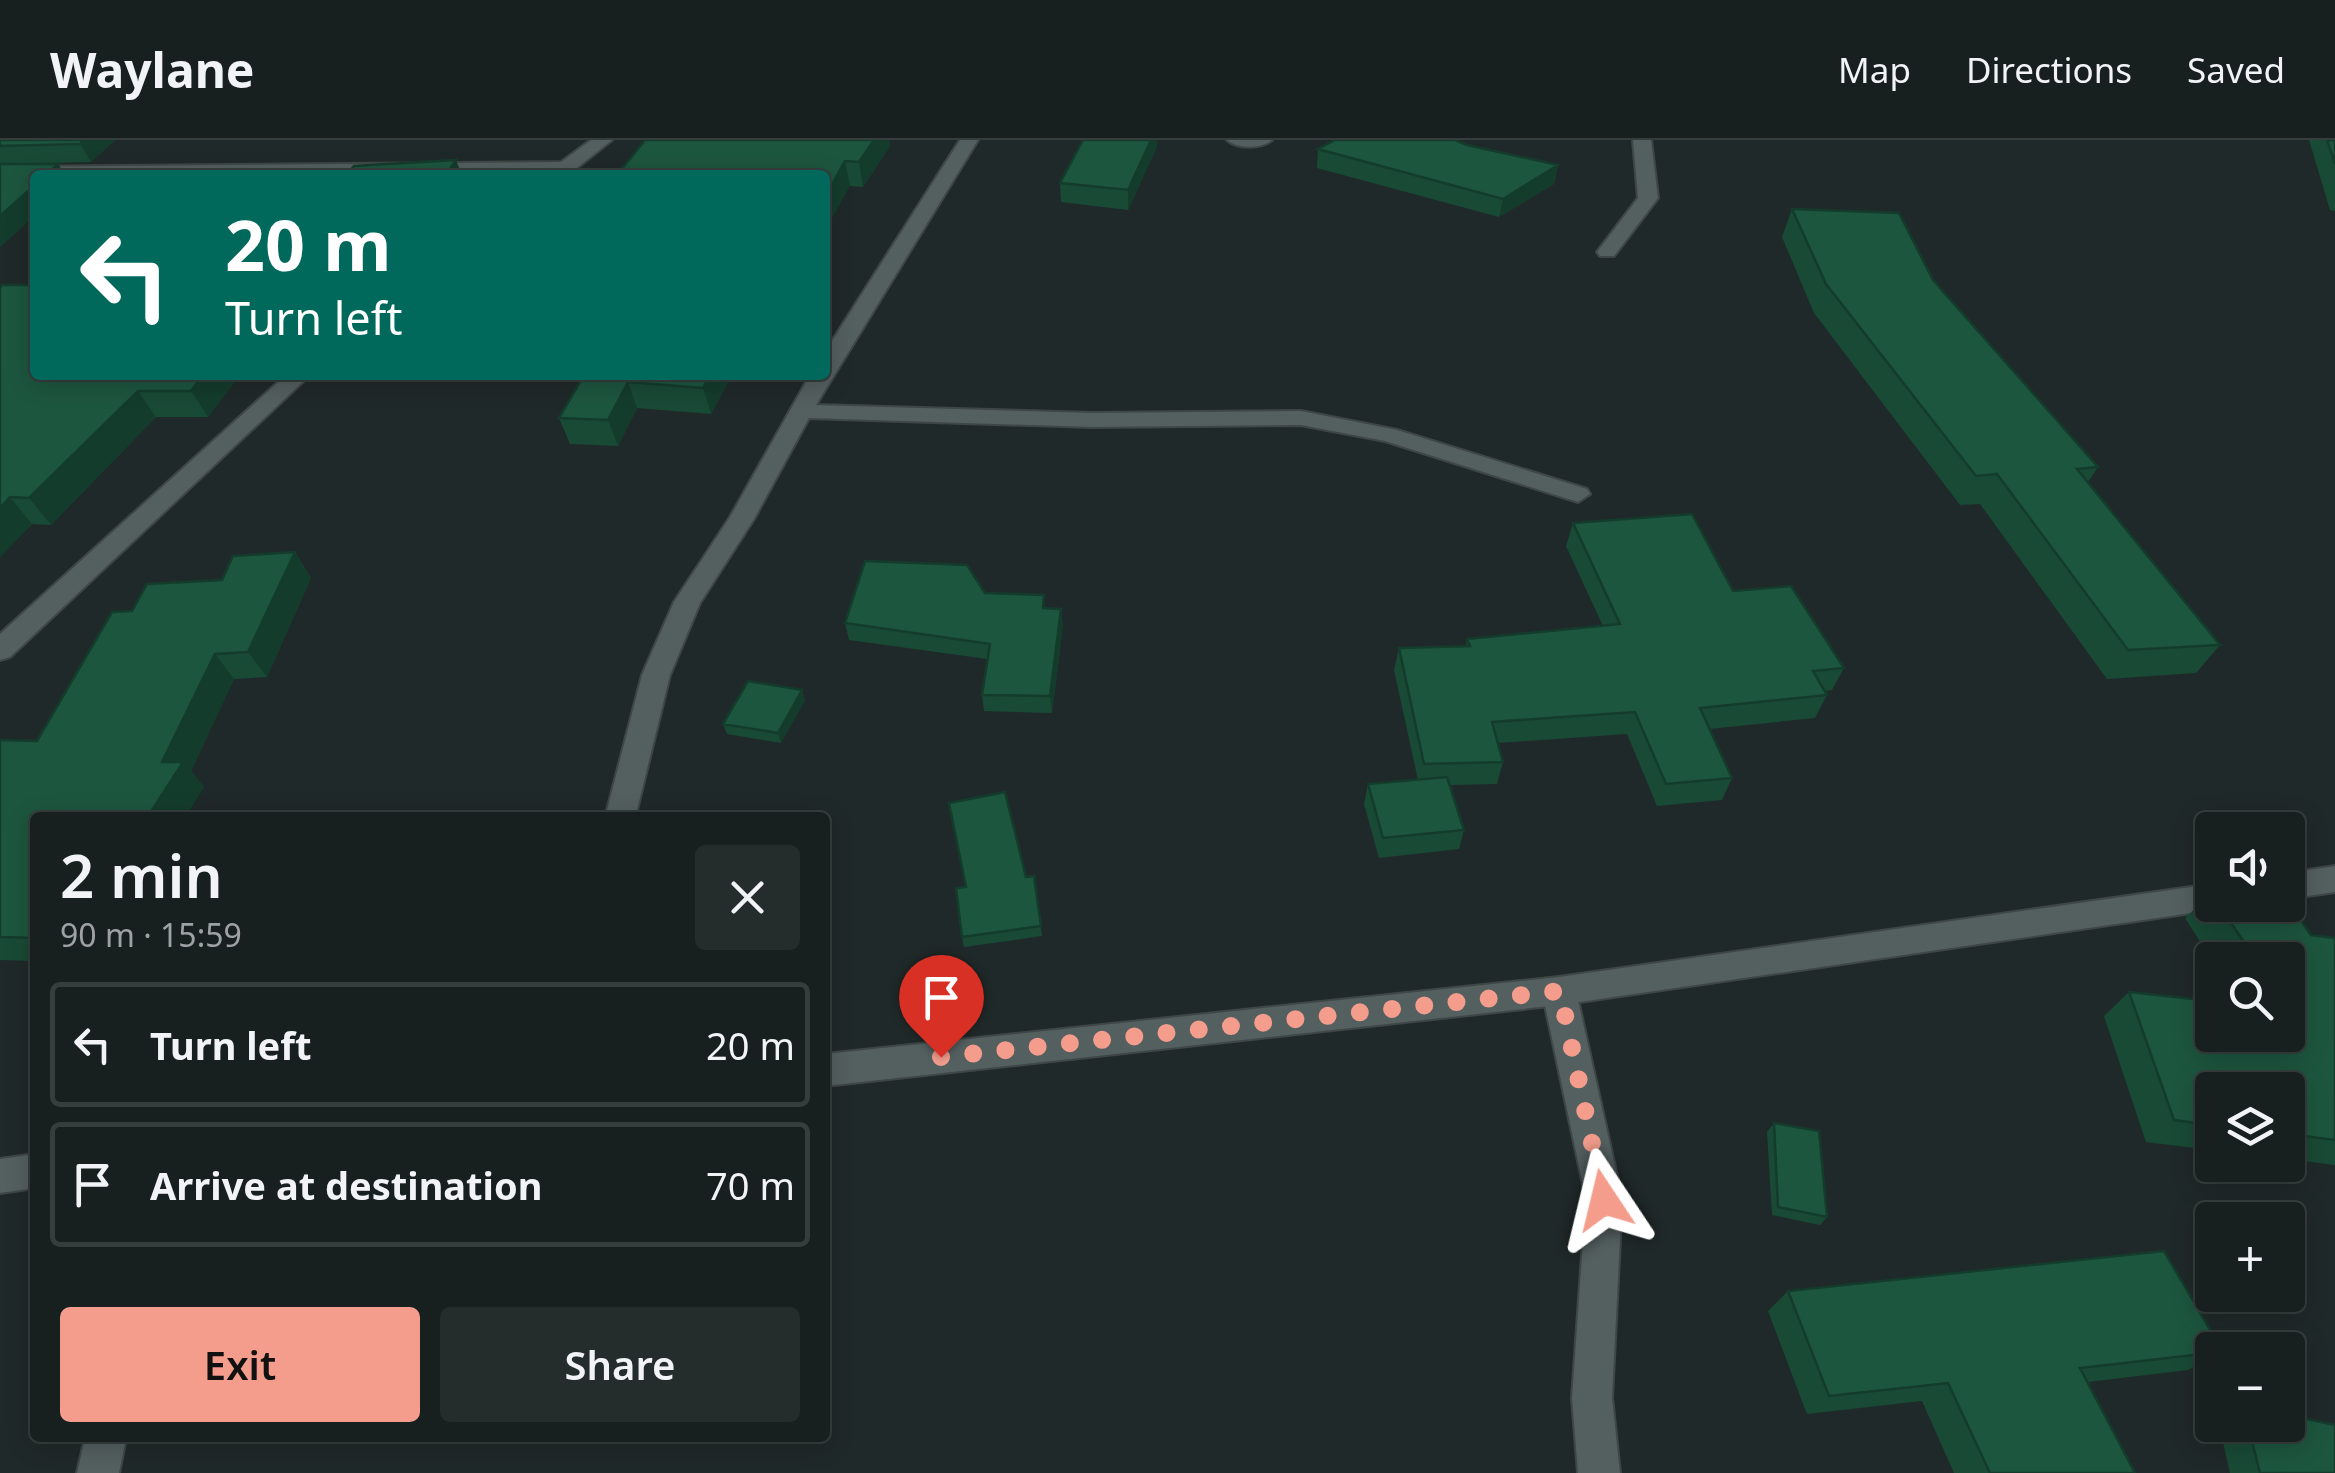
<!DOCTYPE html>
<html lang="en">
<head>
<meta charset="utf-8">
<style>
	body { margin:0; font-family:"Noto Sans",sans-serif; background:#252c2c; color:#f1f3f6; height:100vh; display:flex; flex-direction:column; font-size:38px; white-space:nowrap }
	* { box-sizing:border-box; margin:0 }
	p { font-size:32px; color:#9fa2a4 }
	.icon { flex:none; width:55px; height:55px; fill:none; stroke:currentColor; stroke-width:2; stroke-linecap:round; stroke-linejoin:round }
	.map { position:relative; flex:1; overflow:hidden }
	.side { position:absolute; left:30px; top:672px; width:800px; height:630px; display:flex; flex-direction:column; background:#181f1f; border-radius:10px; box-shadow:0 5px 25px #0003,0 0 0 2px #363d3d }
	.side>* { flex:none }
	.guide { position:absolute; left:30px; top:30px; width:800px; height:210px; border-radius:10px; box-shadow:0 5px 25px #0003,0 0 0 2px #363d3d; background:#00695c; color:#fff; overflow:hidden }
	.fabs { position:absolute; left:2195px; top:672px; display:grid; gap:20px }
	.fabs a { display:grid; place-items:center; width:110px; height:110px; border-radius:10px; background:#181f1f; box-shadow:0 5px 25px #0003,0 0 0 2px #363d3d; font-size:50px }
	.pin { position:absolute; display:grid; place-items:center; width:85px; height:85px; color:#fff; margin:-102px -42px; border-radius:50% 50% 50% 0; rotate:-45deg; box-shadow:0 0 10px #0007 }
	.pin .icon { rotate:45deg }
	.me { position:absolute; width:110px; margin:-55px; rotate:350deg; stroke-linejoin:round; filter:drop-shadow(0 0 8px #0008) }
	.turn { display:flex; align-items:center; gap:35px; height:210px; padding:0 30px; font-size:45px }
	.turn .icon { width:130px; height:130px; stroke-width:2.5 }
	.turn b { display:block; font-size:70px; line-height:85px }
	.round { display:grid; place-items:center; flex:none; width:105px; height:105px; border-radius:10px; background:#252c2c }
	.headline { display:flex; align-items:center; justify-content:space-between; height:170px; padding:0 30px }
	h1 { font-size:60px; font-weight:600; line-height:75px }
	.action { display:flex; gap:20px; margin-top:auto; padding:20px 30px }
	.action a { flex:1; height:115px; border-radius:10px; background:#f49d8d; color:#111; font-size:40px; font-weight:600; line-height:115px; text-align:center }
	.action a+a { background:#252c2c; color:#f1f3f6 }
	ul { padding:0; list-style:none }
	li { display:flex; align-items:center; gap:30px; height:125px; margin:0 20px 15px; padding:0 10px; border:5px solid #363d3d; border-radius:10px }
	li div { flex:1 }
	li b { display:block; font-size:38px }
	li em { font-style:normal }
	header { display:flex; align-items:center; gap:60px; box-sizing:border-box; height:140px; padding:0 50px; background:#181f1f; border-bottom:2px solid #363d3d }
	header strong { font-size:48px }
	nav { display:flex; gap:55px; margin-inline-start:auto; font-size:35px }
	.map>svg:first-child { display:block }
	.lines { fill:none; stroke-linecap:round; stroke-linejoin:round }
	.minor-casing { stroke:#3e4646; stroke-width:4 }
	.tertiary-casing { stroke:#3e4646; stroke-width:4 }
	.minor { fill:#545f5f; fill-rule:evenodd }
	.tertiary { fill:#545f5f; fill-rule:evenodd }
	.wall { fill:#194a36 }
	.shaded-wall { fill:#143c2c }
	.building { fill:#1d563f; stroke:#143c2c; stroke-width:2.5 }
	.route { stroke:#f49d8d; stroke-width:18; stroke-dasharray:0 32.4 }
</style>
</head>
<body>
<header>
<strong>Waylane</strong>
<nav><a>Map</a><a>Directions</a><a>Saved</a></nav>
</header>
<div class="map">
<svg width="2335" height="1333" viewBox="0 0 2335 1333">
	<rect width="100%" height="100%" fill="#202929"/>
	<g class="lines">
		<g class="minor-casing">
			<path id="minor" d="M591 0H612L568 35 0 39V27L561 22Z
				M960 0H978L816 265 1092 273 1301 271 1397 290 1587 349 1590 354 1578 362 1385 301 1301 285 1092 287 809 278 754 379 700 463 670 535 635 678H605L642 535 674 462 730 377 810 235H825V212Z
				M1227 0H1272C1262 9 1237 9 1227 0Z
				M1633 0H1651L1658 58 1614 116H1600L1597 112 1638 58Z
				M286 235H310L10 517 0 520V494Z
				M1559 837 1571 841 1576 851 1622 1059 1612 1258 1620 1333H1578L1572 1258 1586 1059 1542 851 1547 841Z
				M85 1298H126L119 1333H77Z"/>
		</g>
		<g class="tertiary-casing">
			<path id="tertiary" d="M2335 726V752L2288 759V733Z
				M2212 744V765H2224L2212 770 1559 865 825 946V914L1559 837Z
				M35 1014V1048L0 1053V1019Z"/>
		</g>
		<use href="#minor" class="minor"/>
		<use href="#tertiary" class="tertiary"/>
	</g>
	<path class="wall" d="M0 0H115L91 22 16 24H58L65 35H35V75L0 107Z
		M645 0 890 6 863 47 850 46Z
		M2309 0H2335V71L2330 70Z
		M1157 7 1128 70 1061 62 1060 43Z
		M1318 9 1558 25 1554 44 1499 77 1317 28Z
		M1792 69 1933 140 2098 327 2088 342 2220 505 2196 533 2107 539 1980 364 1960 365 1814 173 1782 97Z
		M0 148 35 235H240L208 277H156L51 385 32 384 0 417Z
		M584 235H732L711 274 637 268 618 306 570 304 559 278Z
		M1573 383 1733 451 1844 528 1832 550 1825 551 1827 555 1815 578 1709 589 1732 638 1722 660 1657 666 1627 594 1498 603 1503 622 1497 644 1450 645 1464 690 1459 709 1379 718 1364 664 1368 644 1418 640 1394 530 1399 508 1466 506 1467 499 1603 486 1566 406Z
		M295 412 311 438 267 537 234 539 191 631 204 647 35 678V821L0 820V600L37 601 132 471 222 440Z
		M985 453 1046 468 1063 485 1052 573 984 571 982 555 987 519 849 500 845 483Z
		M805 560 781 603 727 594 723 584Z
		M1034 736 1042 796 964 807 962 797 1026 737Z
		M2212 752V765H2288L2311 795 2335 798V1025L2288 1019V950H2212V1010L2146 1002 2104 876 2129 852 2288 895V820H2212L2185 778Z
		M1774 983 1827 1077 1820 1085 1772 1075 1767 992Z
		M1788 1151 2212 1210V1217L2188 1230 2088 1242 2135 1333H1954L1922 1261 1807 1274 1768 1171Z
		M2219 1285H2288L2335 1333H2230Z"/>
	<path class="shaded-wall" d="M84 0H115L91 22 80 4Z
		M874 0H889L890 6 863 47 859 22Z
		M1151 0H1157V7L1128 70V50Z
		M456 20 462 35H446Z
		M845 21 850 46 825 91V57Z
		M58 24 65 35H46Z
		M1558 25 1554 44 1499 77 1503 59Z
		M35 45V75L0 107V76Z
		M203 235H240L208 277 191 251Z
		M710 235H732L711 274 703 248Z
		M628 242 637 268 618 306 608 280Z
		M138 251 156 277 51 385 29 358Z
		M10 357 32 384 0 417V368Z
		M295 412 311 438 267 537 248 512Z
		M1061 469 1063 485 1052 573 1050 556Z
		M215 514 234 539 191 631 204 647 185 678H147L162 622Z
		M802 550 805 560 781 603 778 593Z"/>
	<path class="building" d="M0 0H84L80 4 0 6Z
		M645 0H874L859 22 845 21 825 57V35H617Z
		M1083 0H1151L1128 50 1060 43Z
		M1335 0H1455L1467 5 1558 25 1503 59 1318 9Z
		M2327 0H2335V24Z
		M456 20 446 35H347L354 26Z
		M0 24H58L46 35H35V45L0 76Z
		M1792 69 1899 73 1933 140 2098 327 2077 329 2220 505 2128 510 1997 334 1976 336 1826 144Z
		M2 145H35V235H203L191 251H138L29 358 10 357 0 368V148Z
		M584 235H710L703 248 628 242 608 280 559 278Z
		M1692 374 1733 451 1791 446 1844 528 1813 531 1827 555 1700 568 1732 638 1666 644 1635 572 1492 582 1503 622 1424 624 1399 508 1470 506 1467 499 1620 484 1573 383Z
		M295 412 248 512 215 514 162 622H183L147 678H35V798L0 797V600L37 601 112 472 132 471 147 444 222 440 233 416Z
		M865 421 967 425 985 453 1044 455 1043 468 1061 469 1050 556 982 555 990 504 845 483Z
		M748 541 802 550 778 593 723 584Z
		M1447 637 1464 690 1383 698 1368 644Z
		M1005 652 1026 737 1034 736 1041 786 962 797 956 748 966 747 949 663Z
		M2288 762 2311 795 2335 798V1000L2288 994V950H2212V985L2174 980 2129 852 2212 861V895H2288V870H2289L2288 867V820H2256L2219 765H2288Z
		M1774 983 1819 991 1827 1077 1778 1067Z
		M2164 1111 2222 1210H2212V1213L2080 1228 2135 1333H1990L1948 1243 1829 1256 1788 1151Z
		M2288 1275 2335 1285V1333H2260L2248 1285H2288Z"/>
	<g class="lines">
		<path class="route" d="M941 917 1560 851 1604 1060"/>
	</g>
</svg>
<div class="fabs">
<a><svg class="icon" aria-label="sound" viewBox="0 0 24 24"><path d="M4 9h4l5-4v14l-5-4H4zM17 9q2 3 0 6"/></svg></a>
<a><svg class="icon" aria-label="search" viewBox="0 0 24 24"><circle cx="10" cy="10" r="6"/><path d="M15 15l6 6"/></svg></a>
<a><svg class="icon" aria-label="layers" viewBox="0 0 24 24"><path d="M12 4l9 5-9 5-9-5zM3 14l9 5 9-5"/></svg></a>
<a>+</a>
<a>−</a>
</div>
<div class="pin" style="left:941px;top:917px;background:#d93025"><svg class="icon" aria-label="arrive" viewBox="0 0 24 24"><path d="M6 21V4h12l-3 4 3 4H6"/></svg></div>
<svg class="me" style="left:1604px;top:1060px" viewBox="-20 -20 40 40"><path d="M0-17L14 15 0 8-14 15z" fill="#f49d8d" stroke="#fff" stroke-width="4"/></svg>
<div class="guide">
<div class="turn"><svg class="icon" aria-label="left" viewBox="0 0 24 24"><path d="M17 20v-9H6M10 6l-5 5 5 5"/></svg><div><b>20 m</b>Turn left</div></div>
</div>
<section class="side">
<div class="headline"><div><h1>2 min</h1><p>90 m · 15:59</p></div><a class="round"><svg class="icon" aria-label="close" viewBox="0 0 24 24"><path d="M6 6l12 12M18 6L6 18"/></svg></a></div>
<ul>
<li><svg class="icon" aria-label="left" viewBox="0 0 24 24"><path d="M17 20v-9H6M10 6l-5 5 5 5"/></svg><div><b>Turn left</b></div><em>20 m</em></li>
<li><svg class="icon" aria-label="arrive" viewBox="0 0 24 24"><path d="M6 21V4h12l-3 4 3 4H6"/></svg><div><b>Arrive at destination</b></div><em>70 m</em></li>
</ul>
<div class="action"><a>Exit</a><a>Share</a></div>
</section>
</div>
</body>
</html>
